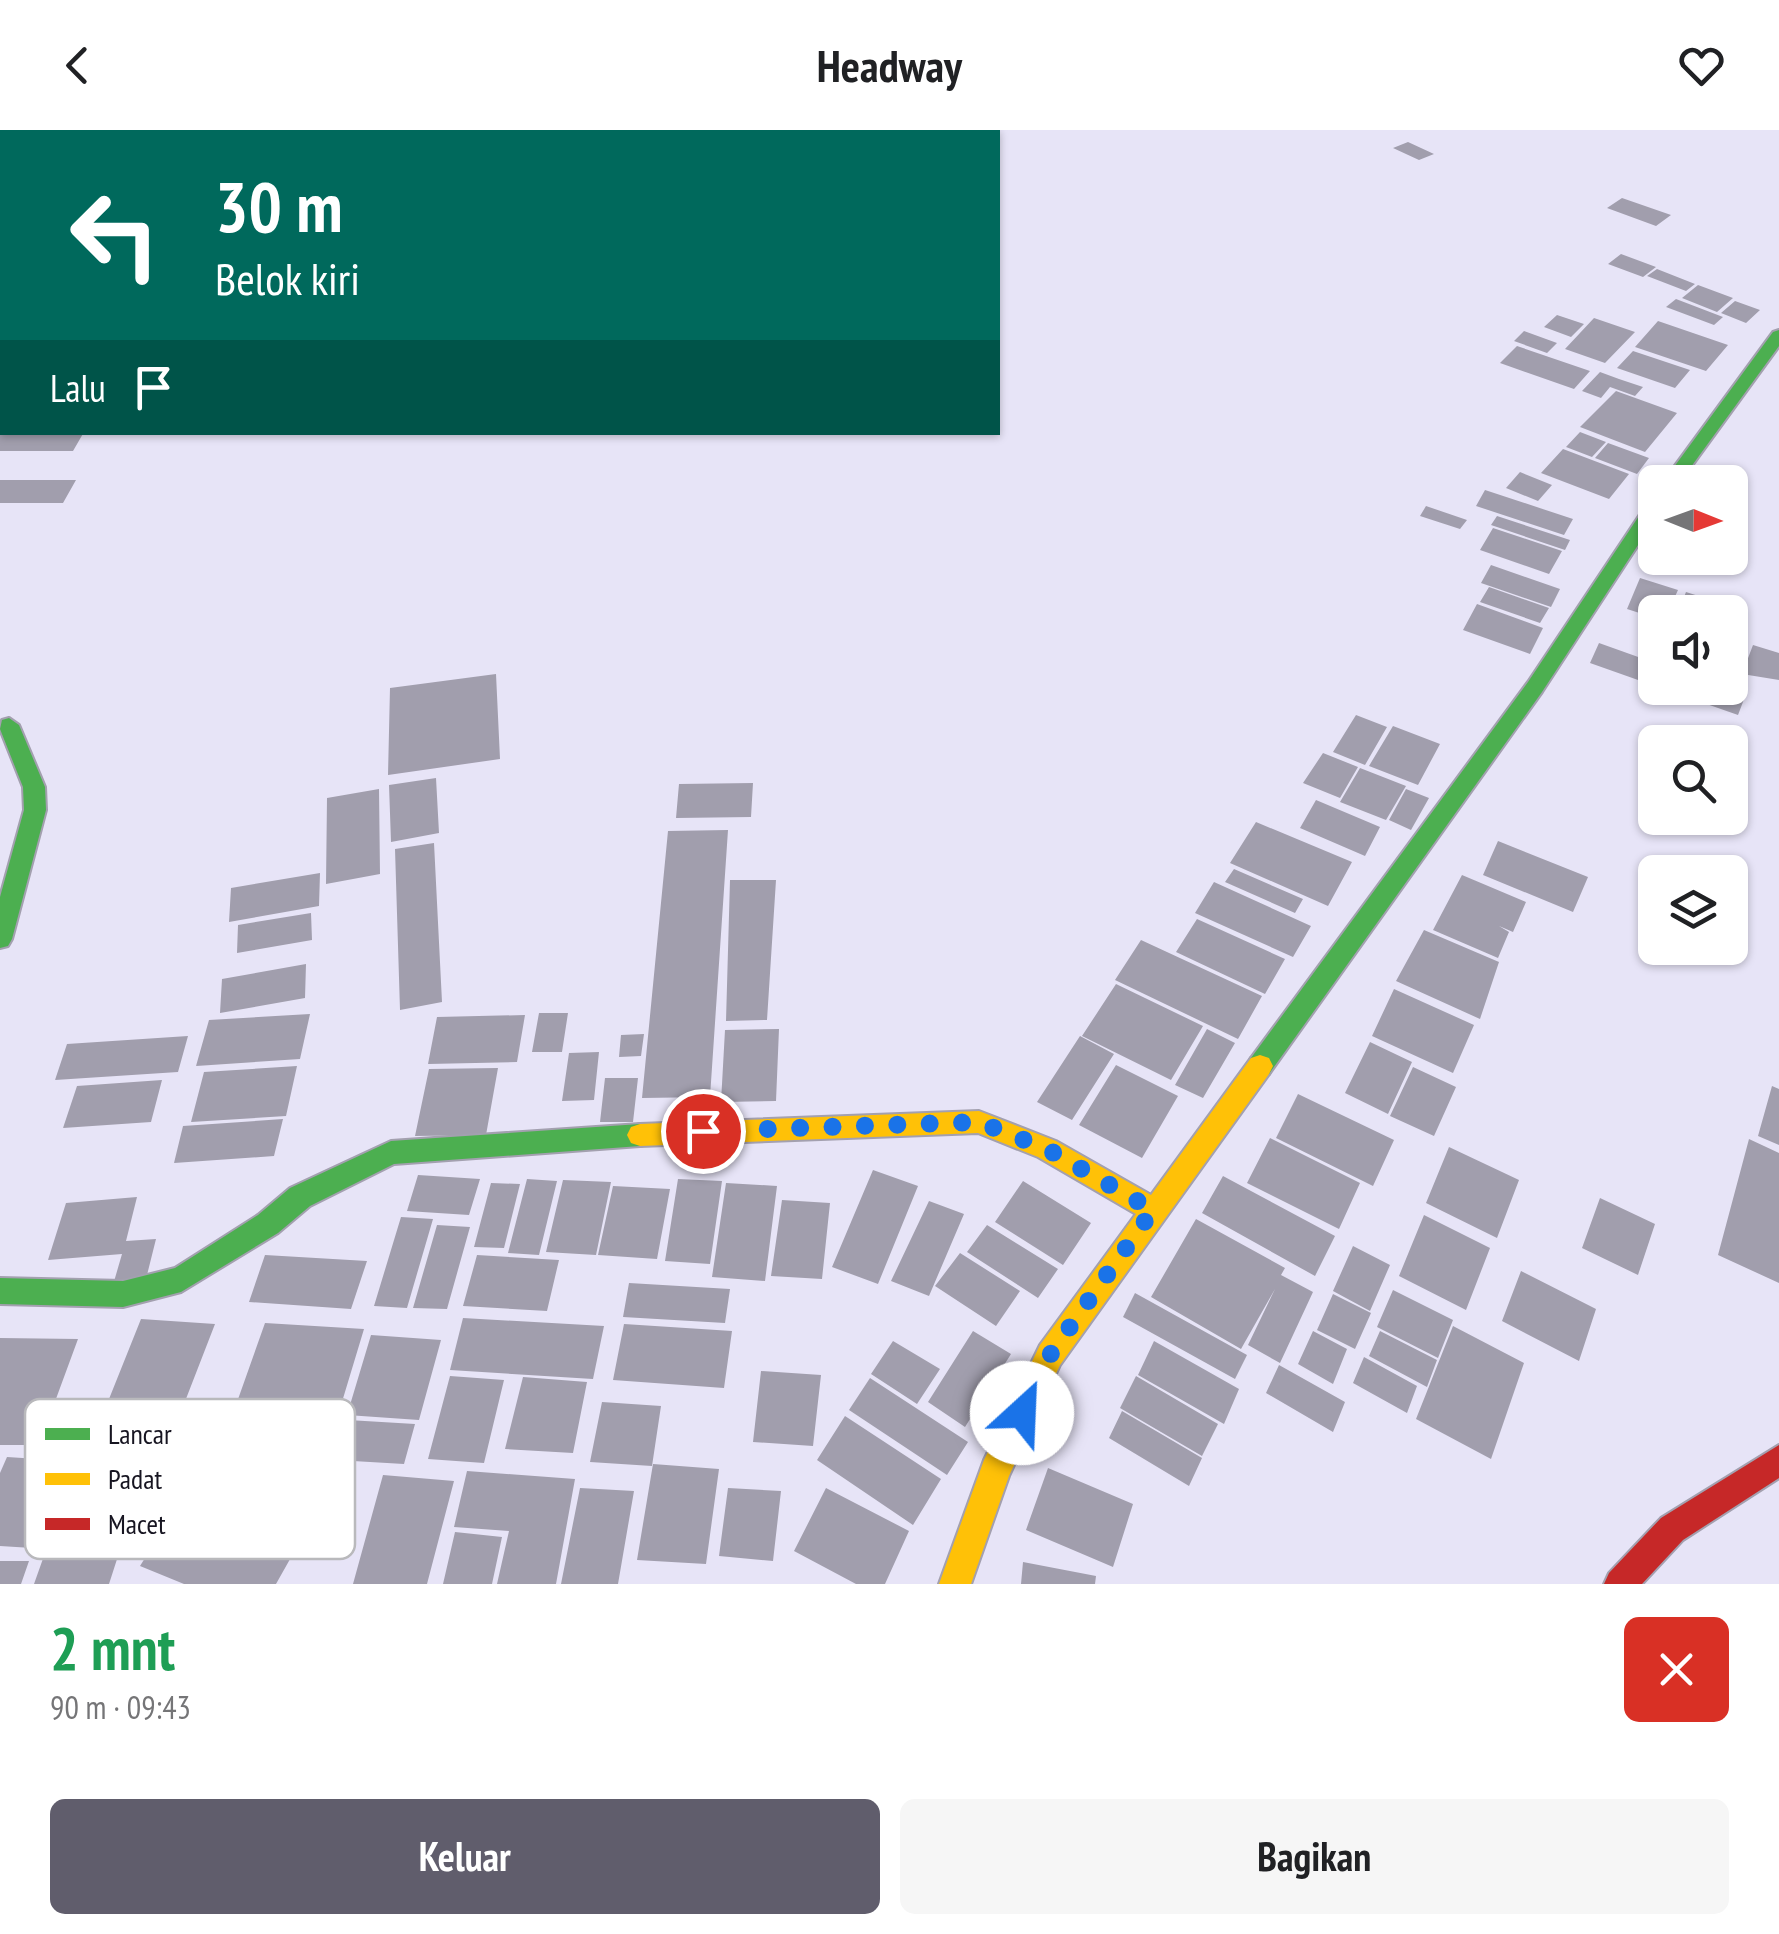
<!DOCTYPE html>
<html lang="id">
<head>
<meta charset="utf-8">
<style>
	body { margin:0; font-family:"PT Sans Narrow",sans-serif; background:#f6f6f6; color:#202124; height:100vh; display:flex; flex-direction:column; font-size:38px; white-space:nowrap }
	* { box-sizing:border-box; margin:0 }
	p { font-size:32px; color:#757577 }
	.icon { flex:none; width:55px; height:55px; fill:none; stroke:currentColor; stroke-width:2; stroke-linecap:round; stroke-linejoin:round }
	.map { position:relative; height:1454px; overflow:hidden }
	.side { display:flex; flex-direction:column; background:#fff; flex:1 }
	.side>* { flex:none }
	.hud { position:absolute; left:0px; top:0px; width:1000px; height:305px; box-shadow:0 2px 8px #0004; background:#00695c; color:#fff; overflow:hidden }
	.needle { width:65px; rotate:91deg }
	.controls { position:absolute; left:1638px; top:335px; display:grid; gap:20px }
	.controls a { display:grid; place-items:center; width:110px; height:110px; border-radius:15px; background:#fff; box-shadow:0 2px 8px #0004; font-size:50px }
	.pin { position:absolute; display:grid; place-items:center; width:85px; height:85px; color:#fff; margin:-42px; border:5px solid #fff; border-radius:50%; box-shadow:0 2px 10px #0007 }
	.me { position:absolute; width:110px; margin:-55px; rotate:25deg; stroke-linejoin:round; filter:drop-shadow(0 0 8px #0008) }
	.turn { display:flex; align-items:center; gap:35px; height:210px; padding:0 50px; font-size:45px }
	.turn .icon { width:130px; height:130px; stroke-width:2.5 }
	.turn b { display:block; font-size:70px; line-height:85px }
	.then { display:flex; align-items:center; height:95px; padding:0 50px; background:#0003; gap:20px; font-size:38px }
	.round { display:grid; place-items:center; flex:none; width:105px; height:105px; border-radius:15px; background:#f6f6f6 }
	.overview { display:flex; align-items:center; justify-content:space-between; height:170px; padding:0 50px }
	h1 { font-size:60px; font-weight:700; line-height:75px; color:#1e9e55 }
	.button { display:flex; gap:20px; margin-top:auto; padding:20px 50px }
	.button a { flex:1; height:115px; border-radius:15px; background:#605d6c; color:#fff; font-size:40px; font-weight:700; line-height:115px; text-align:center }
	.button a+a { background:#f6f6f6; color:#202124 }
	header { display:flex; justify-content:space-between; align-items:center; height:130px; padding:0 50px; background:#fff; font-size:45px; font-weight:700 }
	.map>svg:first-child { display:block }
	.building { fill:#a19ead }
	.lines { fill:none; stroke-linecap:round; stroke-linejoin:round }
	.fast-casing { stroke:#a3a0af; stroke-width:4 }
	.slow-casing { stroke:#a3a0af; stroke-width:4 }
	.jam-casing { stroke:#a3a0af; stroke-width:4 }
	.fast { fill:#4caf50; fill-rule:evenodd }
	.slow { fill:#ffc107; fill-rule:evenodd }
	.jam { fill:#c62828; fill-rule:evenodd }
	.route { stroke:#1a73e8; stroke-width:18; stroke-dasharray:0 32.4 }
	.key { fill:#fff; stroke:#b9b9bc; stroke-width:2.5 }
	.key-label { font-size:28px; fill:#171521 }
</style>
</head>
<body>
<header><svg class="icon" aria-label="back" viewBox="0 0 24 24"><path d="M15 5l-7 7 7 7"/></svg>Headway<svg class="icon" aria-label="heart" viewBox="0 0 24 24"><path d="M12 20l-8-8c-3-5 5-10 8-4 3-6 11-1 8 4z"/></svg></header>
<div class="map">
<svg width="1779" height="1454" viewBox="0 0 1779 1454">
	<rect width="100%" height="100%" fill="#e7e4f7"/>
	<path class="building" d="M1408 12 1434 24 1419 30 1393 18Z
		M1622 68 1671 85 1656 96 1607 78Z
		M1621 124 1656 137 1643 147 1608 134Z
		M1657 139 1695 154 1686 161 1647 146Z
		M1698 155 1733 168 1717 182 1682 168Z
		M1676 169 1723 187 1714 195 1666 177Z
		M1735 171 1760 180 1746 193 1721 183Z
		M1557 185 1584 194 1571 207 1544 197Z
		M1594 188 1635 202 1605 233 1565 219Z
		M1658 191 1728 215 1706 241 1635 217Z
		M1524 201 1557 213 1547 223 1514 211Z
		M1517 216 1590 241 1574 259 1500 233Z
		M1633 221 1690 240 1675 258 1617 238Z
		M1600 242 1619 249 1643 257 1635 266 1610 257 1601 268 1582 261Z
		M1616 261 1677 283 1645 322 1580 297Z
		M0 302H84L73 321H0Z
		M1580 302 1606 312 1592 327 1566 317Z
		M1608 313 1649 328 1637 344 1595 328Z
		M1563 319 1629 344 1609 369 1541 343Z
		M1520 342 1552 355 1538 371 1506 358Z
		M0 350H76L63 373H0Z
		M1485 360 1573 389 1564 405 1476 376Z
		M1426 376 1467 390 1460 399 1420 386Z
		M1497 386 1570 410 1565 420 1491 395Z
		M1493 398 1562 421 1549 444 1480 420Z
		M1491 435 1560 459 1551 477 1481 453Z
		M1640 448 1678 460 1668 482H1655V488L1627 479Z
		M1489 457 1549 478 1540 493 1480 472Z
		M1686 462 1736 478 1730 492V482H1678Z
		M1477 474 1543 498 1530 524 1463 500Z
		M1599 513 1655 533V556L1590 533Z
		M1753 515 1779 523V550L1742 544Z
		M496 544 500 629 388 645 390 558Z
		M1661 558H1727L1746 564 1738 585Z
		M1356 585 1387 597 1365 635 1333 622Z
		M1393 596 1440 614 1418 655 1369 636Z
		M1323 623 1358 637 1340 668 1303 653Z
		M1360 638 1406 656 1386 690 1340 672Z
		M436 648 439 703 391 712 389 655Z
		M753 653 751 687 676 688 679 654Z
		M379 659 380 744 326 754 327 668Z
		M1406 659 1429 668 1411 700 1389 690Z
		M1316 670 1380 697 1365 726 1300 698Z
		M1256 692 1352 732 1328 776 1230 733Z
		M728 700 710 967 642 968 668 701Z
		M1498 711 1588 747 1573 782 1483 745Z
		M434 713 442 872 400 880 395 719Z
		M1234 739 1303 769 1295 783 1225 752Z
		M320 743 319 776 229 792 231 758Z
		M1462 745 1526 772 1513 802 1499 796 1509 802 1498 828 1433 800Z
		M730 750H776L767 890 726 891Z
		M1214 752 1311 796 1293 827 1195 783Z
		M311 783 312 810 237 823 238 795Z
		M1197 789 1285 829 1265 864 1176 822Z
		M1424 800 1499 832 1480 889 1396 851Z
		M1141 810 1262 866 1238 909 1115 850Z
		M306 834 305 868 220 883 222 849Z
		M1116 854 1203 896 1171 950 1082 906Z
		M1394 859 1474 895 1453 943 1372 906Z
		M539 883H568L562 922H532Z
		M310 884 300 929 196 936 209 890Z
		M525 885 517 932 428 934 437 887Z
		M779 899 776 971 721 972 725 900Z
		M1207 899 1235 913 1203 968 1175 955Z
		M644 904 641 926 619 927 621 905Z
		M188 906 178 942 55 950 67 914Z
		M1080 906 1114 924 1072 990 1037 972Z
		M1370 912 1412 932 1388 984 1345 963Z
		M599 922 594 970 562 971 569 923Z
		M1116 935 1178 966 1142 1028 1079 995Z
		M297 936 286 986 191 992 204 942Z
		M1413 937 1456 957 1434 1006 1390 986Z
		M498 938 486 1005 415 1006 429 939Z
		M605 948H638L633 992H600Z
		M162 950 151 992 63 998 77 956Z
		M1772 956 1779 959V1015L1758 1006Z
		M1298 964 1394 1010 1373 1056 1276 1008Z
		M283 989 274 1026 174 1033 183 996Z
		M1270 1008 1360 1053 1339 1099 1247 1053Z
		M1749 1009 1779 1023V1153L1718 1125Z
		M1449 1017 1519 1050 1497 1108 1426 1073Z
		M873 1040 918 1056 878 1154 832 1137Z
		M418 1045 480 1049 469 1085 407 1081Z
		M1223 1046 1335 1106 1315 1146 1202 1083Z
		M527 1049 557 1051 539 1125 508 1123Z
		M678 1049 722 1051 710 1134 665 1131Z
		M563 1050 611 1052 596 1125 546 1122Z
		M1023 1051 1091 1093 1063 1135 995 1092Z
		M491 1053 520 1054 504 1118 474 1117Z
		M726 1053 777 1056 765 1151 712 1147Z
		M613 1056 670 1059 657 1129 598 1125Z
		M137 1067 126 1111 156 1109 145 1153 113 1155 122 1124 48 1130 66 1073Z
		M1600 1068 1655 1094 1638 1145 1582 1118Z
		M782 1070 830 1073 822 1149 771 1146Z
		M929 1071 964 1084 929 1166 891 1151Z
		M1424 1085 1490 1118 1466 1180 1399 1146Z
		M401 1087 433 1089 407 1178 374 1176Z
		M1196 1089 1285 1138 1281 1145 1313 1162 1280 1233 1248 1215 1275 1159 1241 1219 1151 1167Z
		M437 1095 470 1097 447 1179 413 1178Z
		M987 1095 1058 1139 1038 1168 967 1122Z
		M1353 1116 1390 1135 1370 1181 1333 1161Z
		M960 1123 1020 1161 996 1196 935 1156Z
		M265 1125 367 1131 351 1179 249 1172Z
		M477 1125 559 1130 547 1181 463 1176Z
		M1521 1141 1596 1179 1579 1231 1502 1191Z
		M629 1153 730 1159 725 1193 623 1187Z
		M1393 1160 1453 1190 1438 1228 1377 1197Z
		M1135 1163 1247 1225 1235 1249 1123 1187Z
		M1333 1164 1371 1183 1355 1219 1317 1200Z
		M463 1188 604 1196 593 1249 450 1240Z
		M141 1189 215 1194 184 1274 109 1269Z
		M265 1193 364 1199 335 1295 231 1289Z
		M624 1194 732 1201 724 1258 613 1250Z
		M1453 1196 1524 1233 1491 1329 1416 1289Z
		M973 1201 1011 1224 965 1297 928 1272Z
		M1313 1201 1347 1219 1333 1254 1298 1234Z
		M1380 1201 1437 1230 1427 1257 1369 1226Z
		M371 1205 441 1210 419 1290 347 1285Z
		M0 1208 78 1209 39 1315H0Z
		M893 1211 940 1239 917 1274 871 1244Z
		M1154 1211 1239 1259 1224 1294 1138 1245Z
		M1364 1227 1417 1256 1407 1283 1353 1253Z
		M1279 1235 1345 1272 1333 1302 1266 1263Z
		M761 1241 821 1245 813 1316 753 1312Z
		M450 1246 504 1250 484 1333 428 1329Z
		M1136 1246 1218 1294 1202 1326 1120 1278Z
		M523 1247 587 1252 573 1323 505 1319Z
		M870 1248 968 1312 947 1345 849 1280Z
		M602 1272 661 1276 652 1336 590 1332Z
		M1122 1281 1202 1328 1189 1356 1109 1308Z
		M845 1286 941 1349 913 1395 817 1330Z
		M348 1290 415 1294 404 1334 336 1330Z
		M220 1308 334 1351 276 1454H184L140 1436Z
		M7 1327 69 1331 32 1418 0 1416V1343Z
		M653 1334 719 1339 706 1434 637 1430Z
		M1048 1338 1133 1374 1113 1437 1026 1400Z
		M467 1341 575 1349 556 1454H497L509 1401 454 1397Z
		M383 1345 454 1351 427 1454H353Z
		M580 1358 634 1361 618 1454H561Z
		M728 1358 781 1361 773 1431 719 1426Z
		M826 1358 909 1401 885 1454H856L794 1421Z
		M455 1402 502 1407 492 1454H443Z
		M45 1423H119L109 1454H34Z
		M0 1431H29L21 1454H0Z
		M1023 1432 1096 1446 1095 1454H1021Z"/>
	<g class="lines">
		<g class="fast-casing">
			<path id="fast" d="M1779 200V216L1680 352H1663L1773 202Z
				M1655 370V389L1542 562 1269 944 1260 947 1251 944 1247 936 1251 928 1528 552 1649 371Z
				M9 588 19 595 45 657 46 680 12 809 8 816 0 818V767L24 680 23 657 0 599 2 590Z
				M640 994 649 997 653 1005 649 1013 640 1016 394 1034 310 1076 278 1103 181 1162 123 1177 0 1174V1148L123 1151 175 1138 258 1085 290 1058 391 1011Z"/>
		</g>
		<g class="slow-casing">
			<path id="slow" d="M1260 925 1269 928 1273 936 1269 944 1060 1235 1009 1346 971 1454H939L984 1330 1040 1215 1136 1084 1038 1027 978 1003 640 1016 631 1013 627 1005 631 997 640 994 979 981 1056 1011 1151 1065 1251 928Z"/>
		</g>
		<g class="jam-casing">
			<path id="jam" d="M1779 1315V1348L1683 1410 1642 1454H1604L1609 1443 1661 1388Z"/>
		</g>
		<use href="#fast" class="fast"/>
		<use href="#slow" class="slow"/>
		<use href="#jam" class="jam"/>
	</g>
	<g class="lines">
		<path class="route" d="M703 1001 979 992 1047 1019 1153 1080 1050 1225 1022 1283"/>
	</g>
	<rect x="25" y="1269" width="330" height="160" rx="15" class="key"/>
	<rect x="45" y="1298" width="45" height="12" fill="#4caf50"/>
	<rect x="45" y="1343" width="45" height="12" fill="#ffc107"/>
	<rect x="45" y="1388" width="45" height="12" fill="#c62828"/>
	<g class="key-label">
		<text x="108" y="1314">Lancar</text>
		<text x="108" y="1359">Padat</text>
		<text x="108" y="1404">Macet</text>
	</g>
</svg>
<div class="controls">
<a><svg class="needle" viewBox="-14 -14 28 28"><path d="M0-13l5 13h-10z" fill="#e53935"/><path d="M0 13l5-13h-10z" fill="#757577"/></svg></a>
<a><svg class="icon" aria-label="sound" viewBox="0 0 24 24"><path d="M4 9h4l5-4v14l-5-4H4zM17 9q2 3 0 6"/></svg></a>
<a><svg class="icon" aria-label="search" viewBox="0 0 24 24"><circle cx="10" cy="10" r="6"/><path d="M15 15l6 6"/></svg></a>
<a><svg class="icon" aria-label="layers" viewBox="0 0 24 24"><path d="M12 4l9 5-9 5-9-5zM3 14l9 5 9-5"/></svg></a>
</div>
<div class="pin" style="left:703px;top:1001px;background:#d93025"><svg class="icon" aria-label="arrive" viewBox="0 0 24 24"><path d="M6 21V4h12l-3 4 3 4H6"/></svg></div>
<svg class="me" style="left:1022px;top:1283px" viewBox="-20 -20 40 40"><circle r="19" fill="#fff"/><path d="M0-13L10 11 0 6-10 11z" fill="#1a73e8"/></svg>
<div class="hud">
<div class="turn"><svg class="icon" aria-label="left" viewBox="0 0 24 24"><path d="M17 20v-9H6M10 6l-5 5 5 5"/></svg><div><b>30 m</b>Belok kiri</div></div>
<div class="then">Lalu<svg class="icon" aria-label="arrive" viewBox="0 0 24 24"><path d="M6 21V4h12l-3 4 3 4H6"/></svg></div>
</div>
</div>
<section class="side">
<div class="overview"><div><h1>2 mnt</h1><p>90 m · 09:43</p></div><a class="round" style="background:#d93025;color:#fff"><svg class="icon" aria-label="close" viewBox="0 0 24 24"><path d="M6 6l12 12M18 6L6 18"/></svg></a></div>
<div class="button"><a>Keluar</a><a>Bagikan</a></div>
</section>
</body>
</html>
